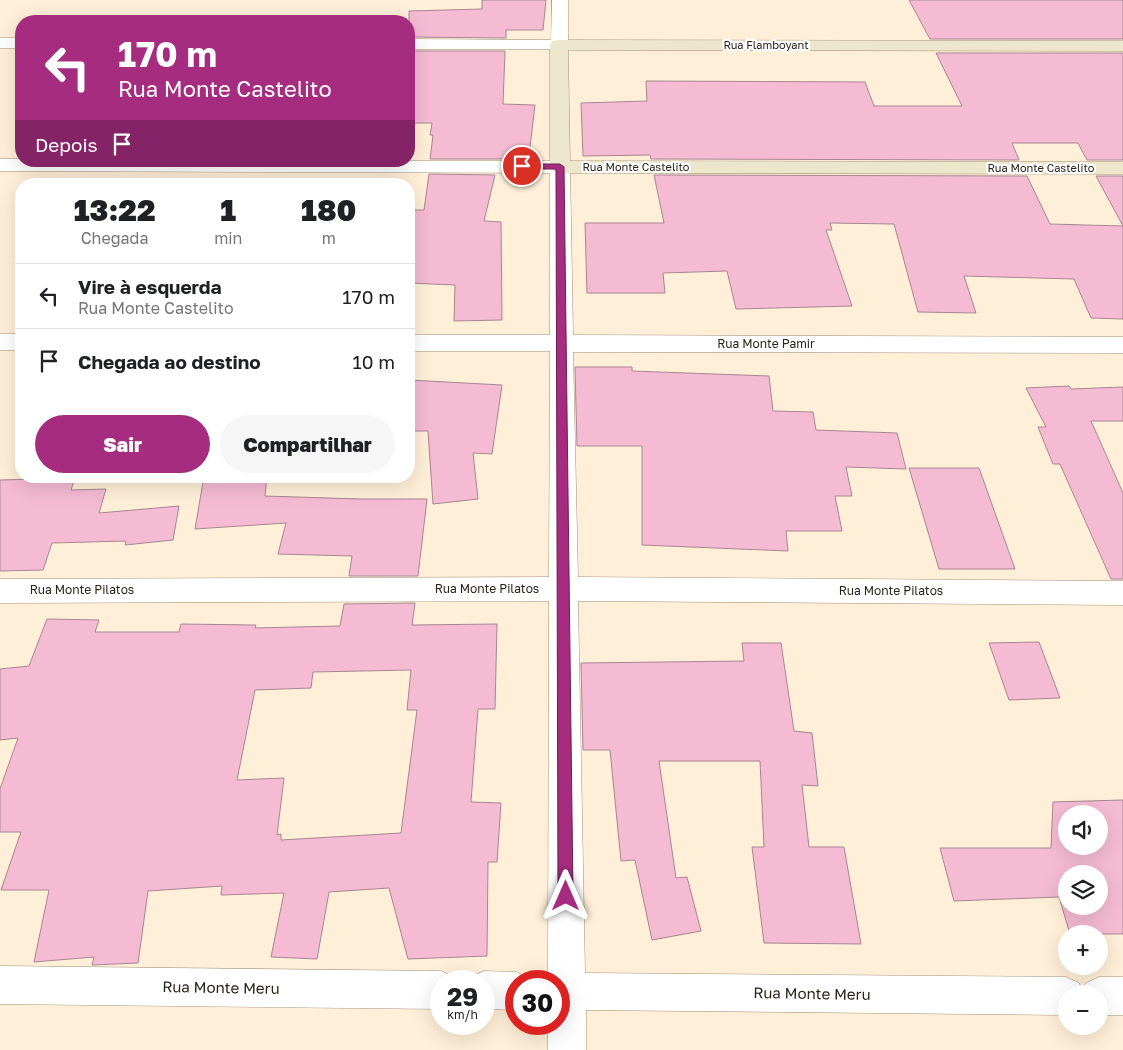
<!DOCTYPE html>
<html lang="pt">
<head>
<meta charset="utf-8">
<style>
	body { margin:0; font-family:"Golos Text",sans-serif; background:#f6f6f6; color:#202124; height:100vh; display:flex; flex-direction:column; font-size:19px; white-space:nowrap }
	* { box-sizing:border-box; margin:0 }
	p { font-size:16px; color:#757577 }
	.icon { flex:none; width:28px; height:28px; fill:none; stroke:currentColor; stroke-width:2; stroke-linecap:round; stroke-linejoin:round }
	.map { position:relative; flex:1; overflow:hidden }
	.drawer { position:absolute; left:15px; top:178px; width:400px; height:305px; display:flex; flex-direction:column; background:#fff; border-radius:20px; box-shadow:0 5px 20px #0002 }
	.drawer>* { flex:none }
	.top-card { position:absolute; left:15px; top:15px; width:400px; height:152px; border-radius:20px; box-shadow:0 5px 20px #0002; background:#a62c80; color:#fff; overflow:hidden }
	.tools { position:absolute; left:1058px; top:805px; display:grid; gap:10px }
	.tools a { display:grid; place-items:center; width:50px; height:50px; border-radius:50%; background:#fff; box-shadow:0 5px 20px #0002; font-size:25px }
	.speed { position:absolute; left:430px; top:970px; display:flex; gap:10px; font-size:25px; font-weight:700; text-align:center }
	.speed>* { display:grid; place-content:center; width:65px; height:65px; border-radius:50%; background:#fff; box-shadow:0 5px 20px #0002; line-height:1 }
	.speed small { font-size:12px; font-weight:400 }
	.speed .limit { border:8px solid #d22; background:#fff; color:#111 }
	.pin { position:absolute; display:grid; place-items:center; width:42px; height:42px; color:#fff; margin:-21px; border:2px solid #fff; border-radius:50%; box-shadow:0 1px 5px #0007 }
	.me { position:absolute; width:55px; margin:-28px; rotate:0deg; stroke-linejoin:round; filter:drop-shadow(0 0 4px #0008) }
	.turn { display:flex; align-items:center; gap:18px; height:105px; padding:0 20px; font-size:22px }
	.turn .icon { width:65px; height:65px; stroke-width:2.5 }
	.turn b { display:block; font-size:35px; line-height:42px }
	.then { display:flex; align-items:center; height:48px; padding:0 20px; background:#0003; gap:10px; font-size:19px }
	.eta { display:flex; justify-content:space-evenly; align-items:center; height:85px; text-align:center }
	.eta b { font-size:30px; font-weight:800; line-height:35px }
	.primary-button { display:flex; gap:10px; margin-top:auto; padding:10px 20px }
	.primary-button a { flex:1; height:58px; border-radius:30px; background:#a62c80; color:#fff; font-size:20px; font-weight:800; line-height:58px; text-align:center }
	.primary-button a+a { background:#f6f6f6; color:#202124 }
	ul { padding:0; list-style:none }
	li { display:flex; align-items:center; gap:15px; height:65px; padding:0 20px; border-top:1px solid #e0e0e0 }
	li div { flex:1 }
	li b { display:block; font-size:19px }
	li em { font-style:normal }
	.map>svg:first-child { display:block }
	.building { fill:#f4bbd2; stroke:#a78693; fill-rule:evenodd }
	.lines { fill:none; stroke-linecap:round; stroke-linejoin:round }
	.street-casing { stroke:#a29175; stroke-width:1 }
	.secondary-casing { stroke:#a29175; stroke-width:1 }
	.street { fill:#fff; fill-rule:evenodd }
	.secondary { fill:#ece6cd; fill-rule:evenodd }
	.route { fill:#a62c80; stroke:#6c1d53 }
	.labels { text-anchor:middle; stroke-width:4.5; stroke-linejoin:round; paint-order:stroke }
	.far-street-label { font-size:11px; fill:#2a2318; stroke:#fff }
	.street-label { font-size:12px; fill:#2a2318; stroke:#fff }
	.near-street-label { font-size:15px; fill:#2a2318; stroke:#fff }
</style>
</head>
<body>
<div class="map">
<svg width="1123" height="1050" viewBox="0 0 1123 1050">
	<rect width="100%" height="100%" fill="#ffefd8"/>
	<path class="building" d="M482 0H546L543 30H506V38L409 37V11L482 9Z
		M909 0H1123V39H930Z
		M409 51H505L503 104 535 105 529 156H512L511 158 498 159H430L433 135H430L432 123H409Z
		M936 53H1123V160H1087L1078 143H1012L1019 160 651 159 650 155 583 156 581 103 647 101 646 81 865 82 874 106H962Z
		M429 174 495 175 484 221 501 222 502 320 454 321 455 285 409 283V210H424Z
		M654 175 1027 176 1050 224 1123 226 1096 176H1123V319L1091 318 1074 279 964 276 976 313 918 312 894 224 830 223 832 230H826L852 306 736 309 727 271 663 273 665 293H587L585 223H664Z
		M575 367H632V371L769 376 773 411 813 412 816 430 897 433 906 469 846 467 852 496H835L842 531H786L788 551 642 545V446H577Z
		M409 380 502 385 492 454 473 453 478 499 433 504 428 431H409Z
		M1069 386 1071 389 1123 387V421H1091L1123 493V579H1111L1060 464H1053L1038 427H1046L1026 388Z
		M909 468H979L1015 569H939Z
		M204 476H267L265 496 362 499H427L418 576H349L352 556 278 554 286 523 195 529Z
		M75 478 71 490 106 489 99 513 179 506 173 540 125 545 126 541 52 543 43 570 0 571V480Z
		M415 603 412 625 497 624 495 709H478L471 802 501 803 497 862H488L487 956 408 959 389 888 329 892 317 959 271 957 284 893 221 895 222 886 148 891 138 963 92 965 94 957 34 962 49 890H1L21 832H0V789L18 738 0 740V669L29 666 47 619 99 620 95 632H179L181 624 256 625 255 628 340 626 344 604ZM411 670 407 710H417L401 833 281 840V834L277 835 284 778 237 780 255 690 311 688 313 672Z
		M1039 642 1060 698 1009 700 989 643Z
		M742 643H781L794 731 812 733 818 786 802 785 809 847H844L861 944 764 943 752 847H764L760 761H659L676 878 687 877 701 931 652 940 635 860 621 861 610 750H583L581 663 744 661Z
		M1123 800V934H1070L1059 897 954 901 940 848H1051L1053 802ZM1066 814H1099V846H1066ZM1066 874H1099V906H1066Z"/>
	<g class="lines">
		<g class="street-casing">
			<path id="street" d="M552 0H568V45L565 49H409V39L551 40Z
				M0 38H21V48H0Z
				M0 159H21V161H560L567 163 570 167 573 335 1123 337V353L573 352 578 577 1123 581V605L578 601 585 973 1066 977 1079 983 1082 990 1086 983 1099 977H1123V1015H1099V994H1066V1015L586 1010V1050H548V1024H559V981H544L548 977 549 601 0 603V579L549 577 550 351H409V335H550V173L0 171Z
				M0 334H21V350H0Z
				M0 966 441 971 454 977 456 981H441V1009L0 1004Z
				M484 971 516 972 529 978 531 981H516V1010L484 1009V981H469L471 977Z"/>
		</g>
		<g class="secondary-casing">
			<path id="secondary" d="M559 40 1123 41V51L568 50 570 161 1123 162V174L560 173 553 171 550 167V45L553 41Z"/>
		</g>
		<use href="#street" class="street"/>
		<use href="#secondary" class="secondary"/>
	</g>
	<path class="route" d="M560 164 564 167 573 896 571 901 566 903 560 901 558 896 556 169H522L518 166 522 164Z"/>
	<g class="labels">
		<g class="far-street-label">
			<text x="766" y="49">Rua Flamboyant</text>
			<text x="636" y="171">Rua Monte Castelito</text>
			<text x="1041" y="172">Rua Monte Castelito</text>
		</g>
		<g class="street-label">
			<text x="766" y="348">Rua Monte Pamir</text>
			<text x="487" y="593">Rua Monte Pilatos</text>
			<text x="82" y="594">Rua Monte Pilatos</text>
			<text x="891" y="595">Rua Monte Pilatos</text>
		</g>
		<g class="near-street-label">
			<text transform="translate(221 988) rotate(1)" y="5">Rua Monte Meru</text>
			<text transform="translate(812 994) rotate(1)" y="5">Rua Monte Meru</text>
		</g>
	</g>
</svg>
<div class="tools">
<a><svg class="icon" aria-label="sound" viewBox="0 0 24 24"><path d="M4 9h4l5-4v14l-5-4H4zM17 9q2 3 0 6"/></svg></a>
<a><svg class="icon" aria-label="layers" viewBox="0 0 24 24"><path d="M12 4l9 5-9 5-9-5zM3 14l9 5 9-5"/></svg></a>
<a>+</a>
<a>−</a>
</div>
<div class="speed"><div>29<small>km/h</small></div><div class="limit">30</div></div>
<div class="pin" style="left:522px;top:166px;background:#d93025"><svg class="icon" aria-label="arrive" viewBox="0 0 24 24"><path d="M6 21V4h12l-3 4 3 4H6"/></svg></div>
<svg class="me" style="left:566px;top:896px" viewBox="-20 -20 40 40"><path d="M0-17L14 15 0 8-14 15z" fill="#a62c80" stroke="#fff" stroke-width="4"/></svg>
<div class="top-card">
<div class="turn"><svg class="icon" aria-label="left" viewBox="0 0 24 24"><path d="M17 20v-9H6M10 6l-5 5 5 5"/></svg><div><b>170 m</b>Rua Monte Castelito</div></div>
<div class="then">Depois<svg class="icon" aria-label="arrive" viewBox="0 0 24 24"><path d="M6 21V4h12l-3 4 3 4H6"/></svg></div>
</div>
<section class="drawer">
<div class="eta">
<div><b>13:22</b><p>Chegada</p></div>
<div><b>1</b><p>min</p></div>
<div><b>180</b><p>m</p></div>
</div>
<ul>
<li><svg class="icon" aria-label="left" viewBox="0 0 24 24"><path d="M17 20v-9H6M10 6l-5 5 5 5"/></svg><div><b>Vire à esquerda</b><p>Rua Monte Castelito</p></div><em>170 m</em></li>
<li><svg class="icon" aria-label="arrive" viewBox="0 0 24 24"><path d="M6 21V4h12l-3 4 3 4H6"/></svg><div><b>Chegada ao destino</b></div><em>10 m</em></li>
</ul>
<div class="primary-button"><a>Sair</a><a>Compartilhar</a></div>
</section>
</div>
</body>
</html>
